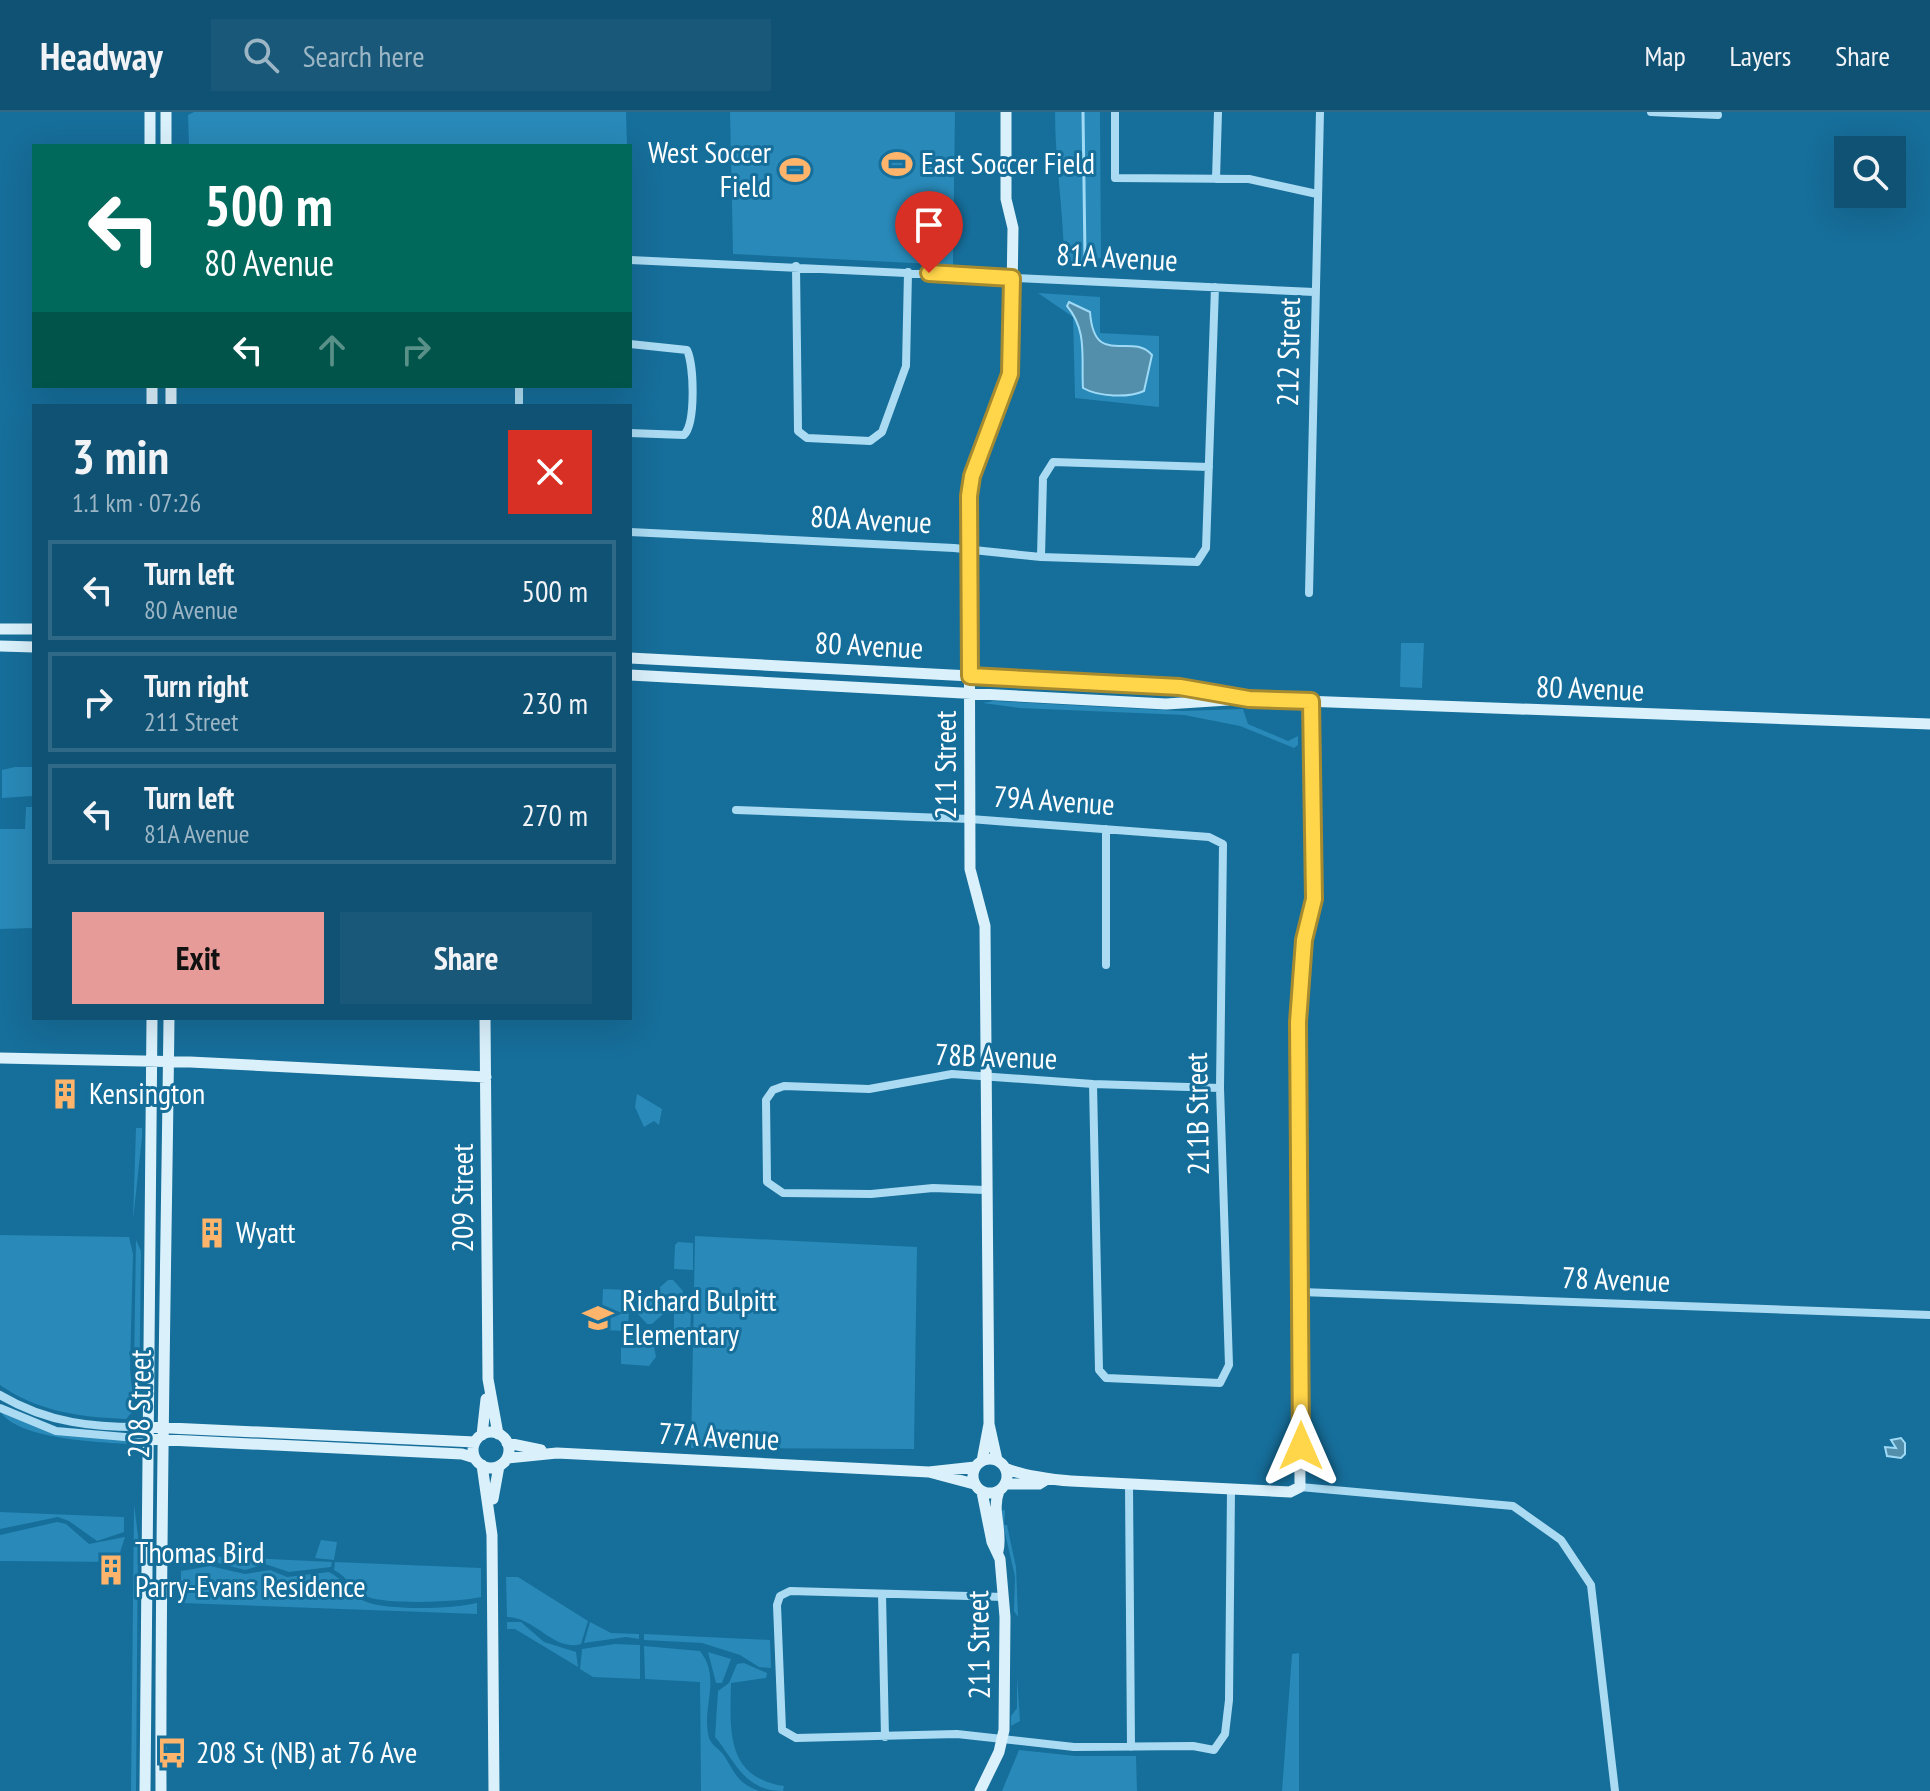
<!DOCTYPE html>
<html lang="en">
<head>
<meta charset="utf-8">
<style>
	body { margin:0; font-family:"PT Sans Narrow",sans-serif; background:#195879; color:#f1f3f6; height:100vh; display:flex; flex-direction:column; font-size:30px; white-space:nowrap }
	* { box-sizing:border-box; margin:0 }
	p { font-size:26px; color:#9cb6c5 }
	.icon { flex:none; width:44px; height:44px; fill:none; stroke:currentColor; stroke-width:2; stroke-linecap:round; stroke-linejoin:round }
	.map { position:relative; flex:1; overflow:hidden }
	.details { position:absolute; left:32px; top:292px; width:600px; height:616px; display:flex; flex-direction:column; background:#105274; border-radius:0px; box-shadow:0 8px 32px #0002 }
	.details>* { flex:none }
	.guide { position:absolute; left:32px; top:32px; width:600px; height:244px; border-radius:0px; box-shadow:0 8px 32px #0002; background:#00695c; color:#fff; overflow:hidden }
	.fabs { position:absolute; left:1834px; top:24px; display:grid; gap:16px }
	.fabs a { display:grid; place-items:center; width:72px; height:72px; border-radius:0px; background:#105274; box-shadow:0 8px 32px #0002; font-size:40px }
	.pin { position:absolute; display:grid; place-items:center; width:68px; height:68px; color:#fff; margin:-82px -34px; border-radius:50% 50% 50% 0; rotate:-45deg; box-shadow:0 0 8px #0007 }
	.pin .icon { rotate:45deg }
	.me { position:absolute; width:88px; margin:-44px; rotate:0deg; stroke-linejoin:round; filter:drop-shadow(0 0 6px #0008) }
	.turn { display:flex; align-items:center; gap:28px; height:168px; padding:0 40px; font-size:36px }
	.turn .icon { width:104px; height:104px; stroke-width:2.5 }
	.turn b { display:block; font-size:56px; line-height:68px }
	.lanes { display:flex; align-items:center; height:76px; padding:0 40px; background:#0003; justify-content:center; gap:40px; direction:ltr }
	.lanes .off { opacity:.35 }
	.round { display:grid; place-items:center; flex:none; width:84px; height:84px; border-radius:0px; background:#195879 }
	.overview { display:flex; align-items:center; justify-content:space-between; height:136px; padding:0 40px }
	h1 { font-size:48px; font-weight:700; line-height:60px }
	.action { display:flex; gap:16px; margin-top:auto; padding:16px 40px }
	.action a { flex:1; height:92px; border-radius:0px; background:#e69b98; color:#111; font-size:32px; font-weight:700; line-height:92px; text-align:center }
	.action a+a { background:#195879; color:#f1f3f6 }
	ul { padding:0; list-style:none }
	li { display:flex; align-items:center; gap:24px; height:100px; margin:0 16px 12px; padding:0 24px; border:4px solid #306986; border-radius:0px }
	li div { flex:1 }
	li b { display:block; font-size:30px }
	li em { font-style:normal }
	header { display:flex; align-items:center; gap:48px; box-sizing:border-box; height:112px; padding:0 40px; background:#105274; border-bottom:2px solid #306986 }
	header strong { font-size:38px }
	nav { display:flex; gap:44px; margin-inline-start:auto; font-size:28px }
	.search { width:560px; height:72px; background:#195879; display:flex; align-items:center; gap:20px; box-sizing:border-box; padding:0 28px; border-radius:0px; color:#9cb6c5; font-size:30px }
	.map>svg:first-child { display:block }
	.green { fill:#2989b8 }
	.water { fill:#538eab; stroke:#9edaf5; stroke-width:2 }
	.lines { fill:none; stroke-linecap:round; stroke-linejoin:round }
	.stream { stroke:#9edaf5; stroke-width:3 }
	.street { stroke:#abdbf2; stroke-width:8 }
	.secondary { stroke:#daf1fc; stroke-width:11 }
	.route-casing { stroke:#a68a30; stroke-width:20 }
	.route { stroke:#ffd54a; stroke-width:14 }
	.labels { text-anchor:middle; stroke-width:6; stroke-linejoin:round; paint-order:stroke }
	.poi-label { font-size:30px; fill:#fff; stroke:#166e9a; text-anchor:start }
	.street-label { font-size:30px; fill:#fff; stroke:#166e9a }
</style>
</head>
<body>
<header>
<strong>Headway</strong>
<div class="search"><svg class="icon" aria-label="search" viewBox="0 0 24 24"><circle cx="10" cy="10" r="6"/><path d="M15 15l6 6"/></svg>Search here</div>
<nav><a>Map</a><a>Layers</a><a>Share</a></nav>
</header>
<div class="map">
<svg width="1930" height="1679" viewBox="0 0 1930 1679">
	<rect width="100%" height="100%" fill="#166e9a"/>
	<path class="green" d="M194 0H626L627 34H189L188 3Z
		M730 0H955L953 153 733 142Z
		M1055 0H1100L1101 146 1064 153C1064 101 1055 52 1055 0Z
		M1038 181 1100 185V221L1159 224V295L1075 286 1073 205Z
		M1401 531H1424L1422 576 1400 575Z
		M993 589 1181 599 1243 597 1248 612 1288 629 1298 624V633L1294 636 1240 614 1184 603 1019 596 983 591Z
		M15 655H33V684L2 686V658Z
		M26 695H34V816L0 817V717H25Z
		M637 982 662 997 659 1013 654 1009 644 1015 635 995Z
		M136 1016H142V1025L133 1108Z
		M0 1123 129 1125 133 1142 130 1257 134 1298 126 1307C80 1305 39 1300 0 1273Z
		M695 1124 917 1135 914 1337 691 1336Z
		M136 1128 141 1139 139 1301 134 1252Z
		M678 1130 693 1131V1158L674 1157 675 1133Z
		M668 1168H673L683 1179 682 1185 652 1212H647L637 1201V1196Z
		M603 1177 630 1178 628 1219 601 1218Z
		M674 1199 691 1200 690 1226H674Z
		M629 1227 653 1229 656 1245 649 1254 621 1252V1236Z
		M0 1299 51 1321 125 1328 127 1332C96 1330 17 1327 0 1299Z
		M134 1392 138 1424 136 1679H131Z
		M1005 1398 1004 1413H1007L1016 1455 1018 1505 1014 1499 1015 1465 1000 1399Z
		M0 1400 124 1405V1420L97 1429 69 1409 58 1405 0 1417Z
		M57 1410 66 1412 89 1432 125 1425 117 1450 0 1449V1423Z
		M321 1428 337 1430 334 1448 315 1446Z
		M182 1443 332 1450 331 1455 289 1460 265 1452 245 1458 211 1449 181 1454Z
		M335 1450 481 1456V1485C459 1490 388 1493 368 1485 354 1480 348 1465 334 1458Z
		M210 1454 245 1462 270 1458 287 1465 329 1460C344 1467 349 1482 364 1489 387 1499 451 1497 477 1491V1502L181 1491V1459Z
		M506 1465H518L588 1509 581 1532C554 1540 535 1505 507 1505Z
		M507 1510H521L544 1530 576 1540 578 1555 515 1517H507Z
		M590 1510 611 1521 639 1522V1527L626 1525 584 1531Z
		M644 1522 770 1528 771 1556 759 1555 740 1543 702 1531 644 1528Z
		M615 1532 640 1533V1567L593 1565 580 1557 582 1537Z
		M644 1534 700 1539C722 1567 701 1595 709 1626 712 1634 720 1637 725 1645 736 1663 738 1671 759 1679H701L700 1570 645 1567Z
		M708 1540 731 1547 722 1571H716Z
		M1299 1541V1679H1282L1292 1542Z
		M744 1551 767 1561 766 1566 731 1571C730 1620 726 1665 784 1674L783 1679C744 1679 736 1650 715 1625L718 1579 729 1571 737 1552Z
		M1017 1564 1020 1609 1011 1614V1604L1017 1596Z
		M1019 1638 1076 1644H1136L1137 1679H1002Z"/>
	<path class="water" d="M1069 190 1090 200C1094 257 1131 219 1152 243L1144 279C1128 286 1099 285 1083 276 1081 246 1088 219 1067 194Z
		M1901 1326 1905 1331V1342L1901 1346 1887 1344 1885 1335 1896 1336 1891 1328Z"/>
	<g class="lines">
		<path class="stream" d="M1083 0 1085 145"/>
		<path class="street" d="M1115 0V66L1249 67 1317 82
			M1651 0 1718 3
			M1216 67 1218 0
			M630 148 1314 180
			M796 154 798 319 807 326 870 329 882 320 906 254 908 160
			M630 232 687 238C694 253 696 311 684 323L630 321
			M519 294V274
			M630 420 954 436 1041 445 1197 450 1206 436 1215 175
			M1041 445 1043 366 1053 350 1209 355
			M1309 481 1320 0
			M736 698 970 707 1209 725 1223 732 1220 976 1229 1253 1220 1271 1106 1266 1099 1258 1093 972
			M1106 853V717
			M985 1078 933 1076 871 1082 783 1081 767 1070 766 988 773 978 784 974 869 977 952 962 1093 972 1220 976
			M1301 1180 1930 1203
			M0 1283C47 1311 95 1316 148 1315
			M0 1296 56 1319 148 1327
			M1129 1372 1131 1635
			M1300 1375 1513 1394 1561 1428 1591 1473 1615 1679
			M882 1482 885 1625
			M1004 1485 790 1479 780 1484 777 1493 782 1618 796 1626 957 1622 1074 1635 1193 1634 1214 1638 1225 1622 1229 1588 1231 1377"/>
		<path class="secondary" d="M150 0V34
			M166 0V34
			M152 274V294
			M171 274V294
			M0 517H34
			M0 534 34 535
			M630 546 1180 575 1249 587 1930 612
			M630 563 1166 592 1228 588
			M485 906 488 1267 498 1322
			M0 946 190 950 486 965
			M148 1315 475 1330
			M473 1338a18 18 0 1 1 36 0a18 18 0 1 1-36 0Z
			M482 1323 486 1287
			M148 1327 462 1342 475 1346
			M507 1331 541 1338
			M507 1346 557 1341 929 1360 974 1372
			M973 1364a17 17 0 1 1 34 0a17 17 0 1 1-34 0Z
			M997 1348 989 1312 985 814 970 757 969 384 972 364 1007 273 1011 251 1013 116 1006 87V0
			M982 1349 989 1312
			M482 1353 492 1423 494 1679
			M1005 1356C1021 1363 1053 1368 1071 1369L1290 1380 1300 1375 1298 910 1304 828 1314 787 1311 589
			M929 1360 975 1355
			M1005 1372H1039L1047 1367
			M493 1387 499 1354
			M998 1439C1003 1418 991 1399 999 1379
			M145 1679 152 906
			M161 1679C160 1421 166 1164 169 906
			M980 1679 999 1640 1004 1618 1005 1505 1000 1447 992 1430 982 1380"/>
	</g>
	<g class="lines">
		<g class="route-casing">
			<path id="route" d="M929 161 1012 166 1010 262 972 364 969 384 970 564 1180 575 1249 587 1311 589 1314 787 1304 828 1298 910 1301 1334"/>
		</g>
		<use href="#route" class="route"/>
	</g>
	<defs>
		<g id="stadium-bare" transform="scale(2.4)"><path d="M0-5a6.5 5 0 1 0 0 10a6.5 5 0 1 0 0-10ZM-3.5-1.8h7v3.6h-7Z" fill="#ffb46c" stroke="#166e9a" stroke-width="2.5" paint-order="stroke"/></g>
		<g id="building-bare" transform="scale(2.4)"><path d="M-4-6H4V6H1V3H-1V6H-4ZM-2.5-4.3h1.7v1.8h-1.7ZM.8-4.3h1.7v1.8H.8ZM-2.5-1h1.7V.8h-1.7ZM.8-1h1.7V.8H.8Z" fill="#ffb46c" stroke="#166e9a" stroke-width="2.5" paint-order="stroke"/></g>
		<g id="school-bare" transform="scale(2.4)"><path d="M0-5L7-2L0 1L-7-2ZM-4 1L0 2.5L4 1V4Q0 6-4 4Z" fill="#ffb46c" stroke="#166e9a" stroke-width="2.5" paint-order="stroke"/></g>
		<g id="bus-bare" transform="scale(2.4)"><path d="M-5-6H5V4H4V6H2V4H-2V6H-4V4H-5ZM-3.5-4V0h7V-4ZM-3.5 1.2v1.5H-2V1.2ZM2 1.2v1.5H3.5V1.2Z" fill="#ffb46c" stroke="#166e9a" stroke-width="2.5" paint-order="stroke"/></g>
	</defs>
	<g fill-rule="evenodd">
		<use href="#stadium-bare" x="897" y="52"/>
		<use href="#stadium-bare" x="795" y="58"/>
		<use href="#building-bare" x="65" y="982"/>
		<use href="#building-bare" x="212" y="1121"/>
		<use href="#school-bare" x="598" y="1206"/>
		<use href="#building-bare" x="111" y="1458"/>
		<use href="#bus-bare" x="172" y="1641"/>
	</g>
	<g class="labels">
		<g class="poi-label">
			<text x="771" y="51" text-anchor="end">West Soccer<tspan x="771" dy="34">Field</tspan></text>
			<text x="921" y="62">East Soccer Field</text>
			<text x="89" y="992">Kensington</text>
			<text x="236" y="1131">Wyatt</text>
			<text x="622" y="1199">Richard Bulpitt<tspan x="622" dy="34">Elementary</tspan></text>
			<text x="135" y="1451">Thomas Bird<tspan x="135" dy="34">Parry-Evans Residence</tspan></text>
			<text x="196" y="1651">208 St (NB) at 76 Ave</text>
		</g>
		<g class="street-label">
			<text transform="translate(1117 146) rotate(3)" y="10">81A Avenue</text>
			<text transform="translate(1289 240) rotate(-89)" y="10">212 Street</text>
			<text transform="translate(871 408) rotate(3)" y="10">80A Avenue</text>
			<text transform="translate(869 534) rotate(3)" y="10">80 Avenue</text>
			<text transform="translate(1590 577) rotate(2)" y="10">80 Avenue</text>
			<text transform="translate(946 653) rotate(-90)" y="10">211 Street</text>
			<text transform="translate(1054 689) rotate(4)" y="10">79A Avenue</text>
			<text transform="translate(996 945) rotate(2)" y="10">78B Avenue</text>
			<text transform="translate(1198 1002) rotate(-91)" y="10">211B Street</text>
			<text transform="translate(463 1086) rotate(-90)" y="10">209 Street</text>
			<text transform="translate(1616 1168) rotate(2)" y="10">78 Avenue</text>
			<text transform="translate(140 1292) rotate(-89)" y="10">208 Street</text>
			<text transform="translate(719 1325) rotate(3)" y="10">77A Avenue</text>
			<text transform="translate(979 1533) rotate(-91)" y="10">211 Street</text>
		</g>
	</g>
</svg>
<div class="fabs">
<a><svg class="icon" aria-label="search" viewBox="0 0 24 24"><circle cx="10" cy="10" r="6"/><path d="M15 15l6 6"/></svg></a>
</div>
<div class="pin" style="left:929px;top:161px;background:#d93025"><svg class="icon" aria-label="arrive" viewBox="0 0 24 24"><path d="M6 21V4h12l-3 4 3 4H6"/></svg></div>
<svg class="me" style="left:1301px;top:1334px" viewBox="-20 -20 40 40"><path d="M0-17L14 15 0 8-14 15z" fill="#ffd54a" stroke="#fff" stroke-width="4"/></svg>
<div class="guide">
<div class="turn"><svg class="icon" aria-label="left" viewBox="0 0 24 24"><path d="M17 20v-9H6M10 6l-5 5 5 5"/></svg><div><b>500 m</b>80 Avenue</div></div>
<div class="lanes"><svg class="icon" aria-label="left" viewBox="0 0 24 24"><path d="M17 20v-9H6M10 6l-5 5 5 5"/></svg><svg class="icon off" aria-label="ahead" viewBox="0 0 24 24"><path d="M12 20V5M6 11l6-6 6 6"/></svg><svg class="icon off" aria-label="right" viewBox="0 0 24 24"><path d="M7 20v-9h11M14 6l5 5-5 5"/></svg></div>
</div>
<section class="details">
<div class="overview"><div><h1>3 min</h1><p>1.1 km · 07:26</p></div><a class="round" style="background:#d93025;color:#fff"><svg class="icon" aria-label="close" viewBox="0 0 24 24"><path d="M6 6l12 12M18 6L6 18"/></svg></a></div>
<ul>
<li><svg class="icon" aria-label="left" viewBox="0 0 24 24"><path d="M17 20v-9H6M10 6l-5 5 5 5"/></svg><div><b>Turn left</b><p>80 Avenue</p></div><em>500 m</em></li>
<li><svg class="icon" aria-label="right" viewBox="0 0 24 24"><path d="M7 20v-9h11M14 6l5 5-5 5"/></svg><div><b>Turn right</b><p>211 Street</p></div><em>230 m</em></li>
<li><svg class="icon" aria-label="left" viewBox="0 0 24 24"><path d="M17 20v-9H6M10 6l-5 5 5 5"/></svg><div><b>Turn left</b><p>81A Avenue</p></div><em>270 m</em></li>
</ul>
<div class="action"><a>Exit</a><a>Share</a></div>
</section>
</div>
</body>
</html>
